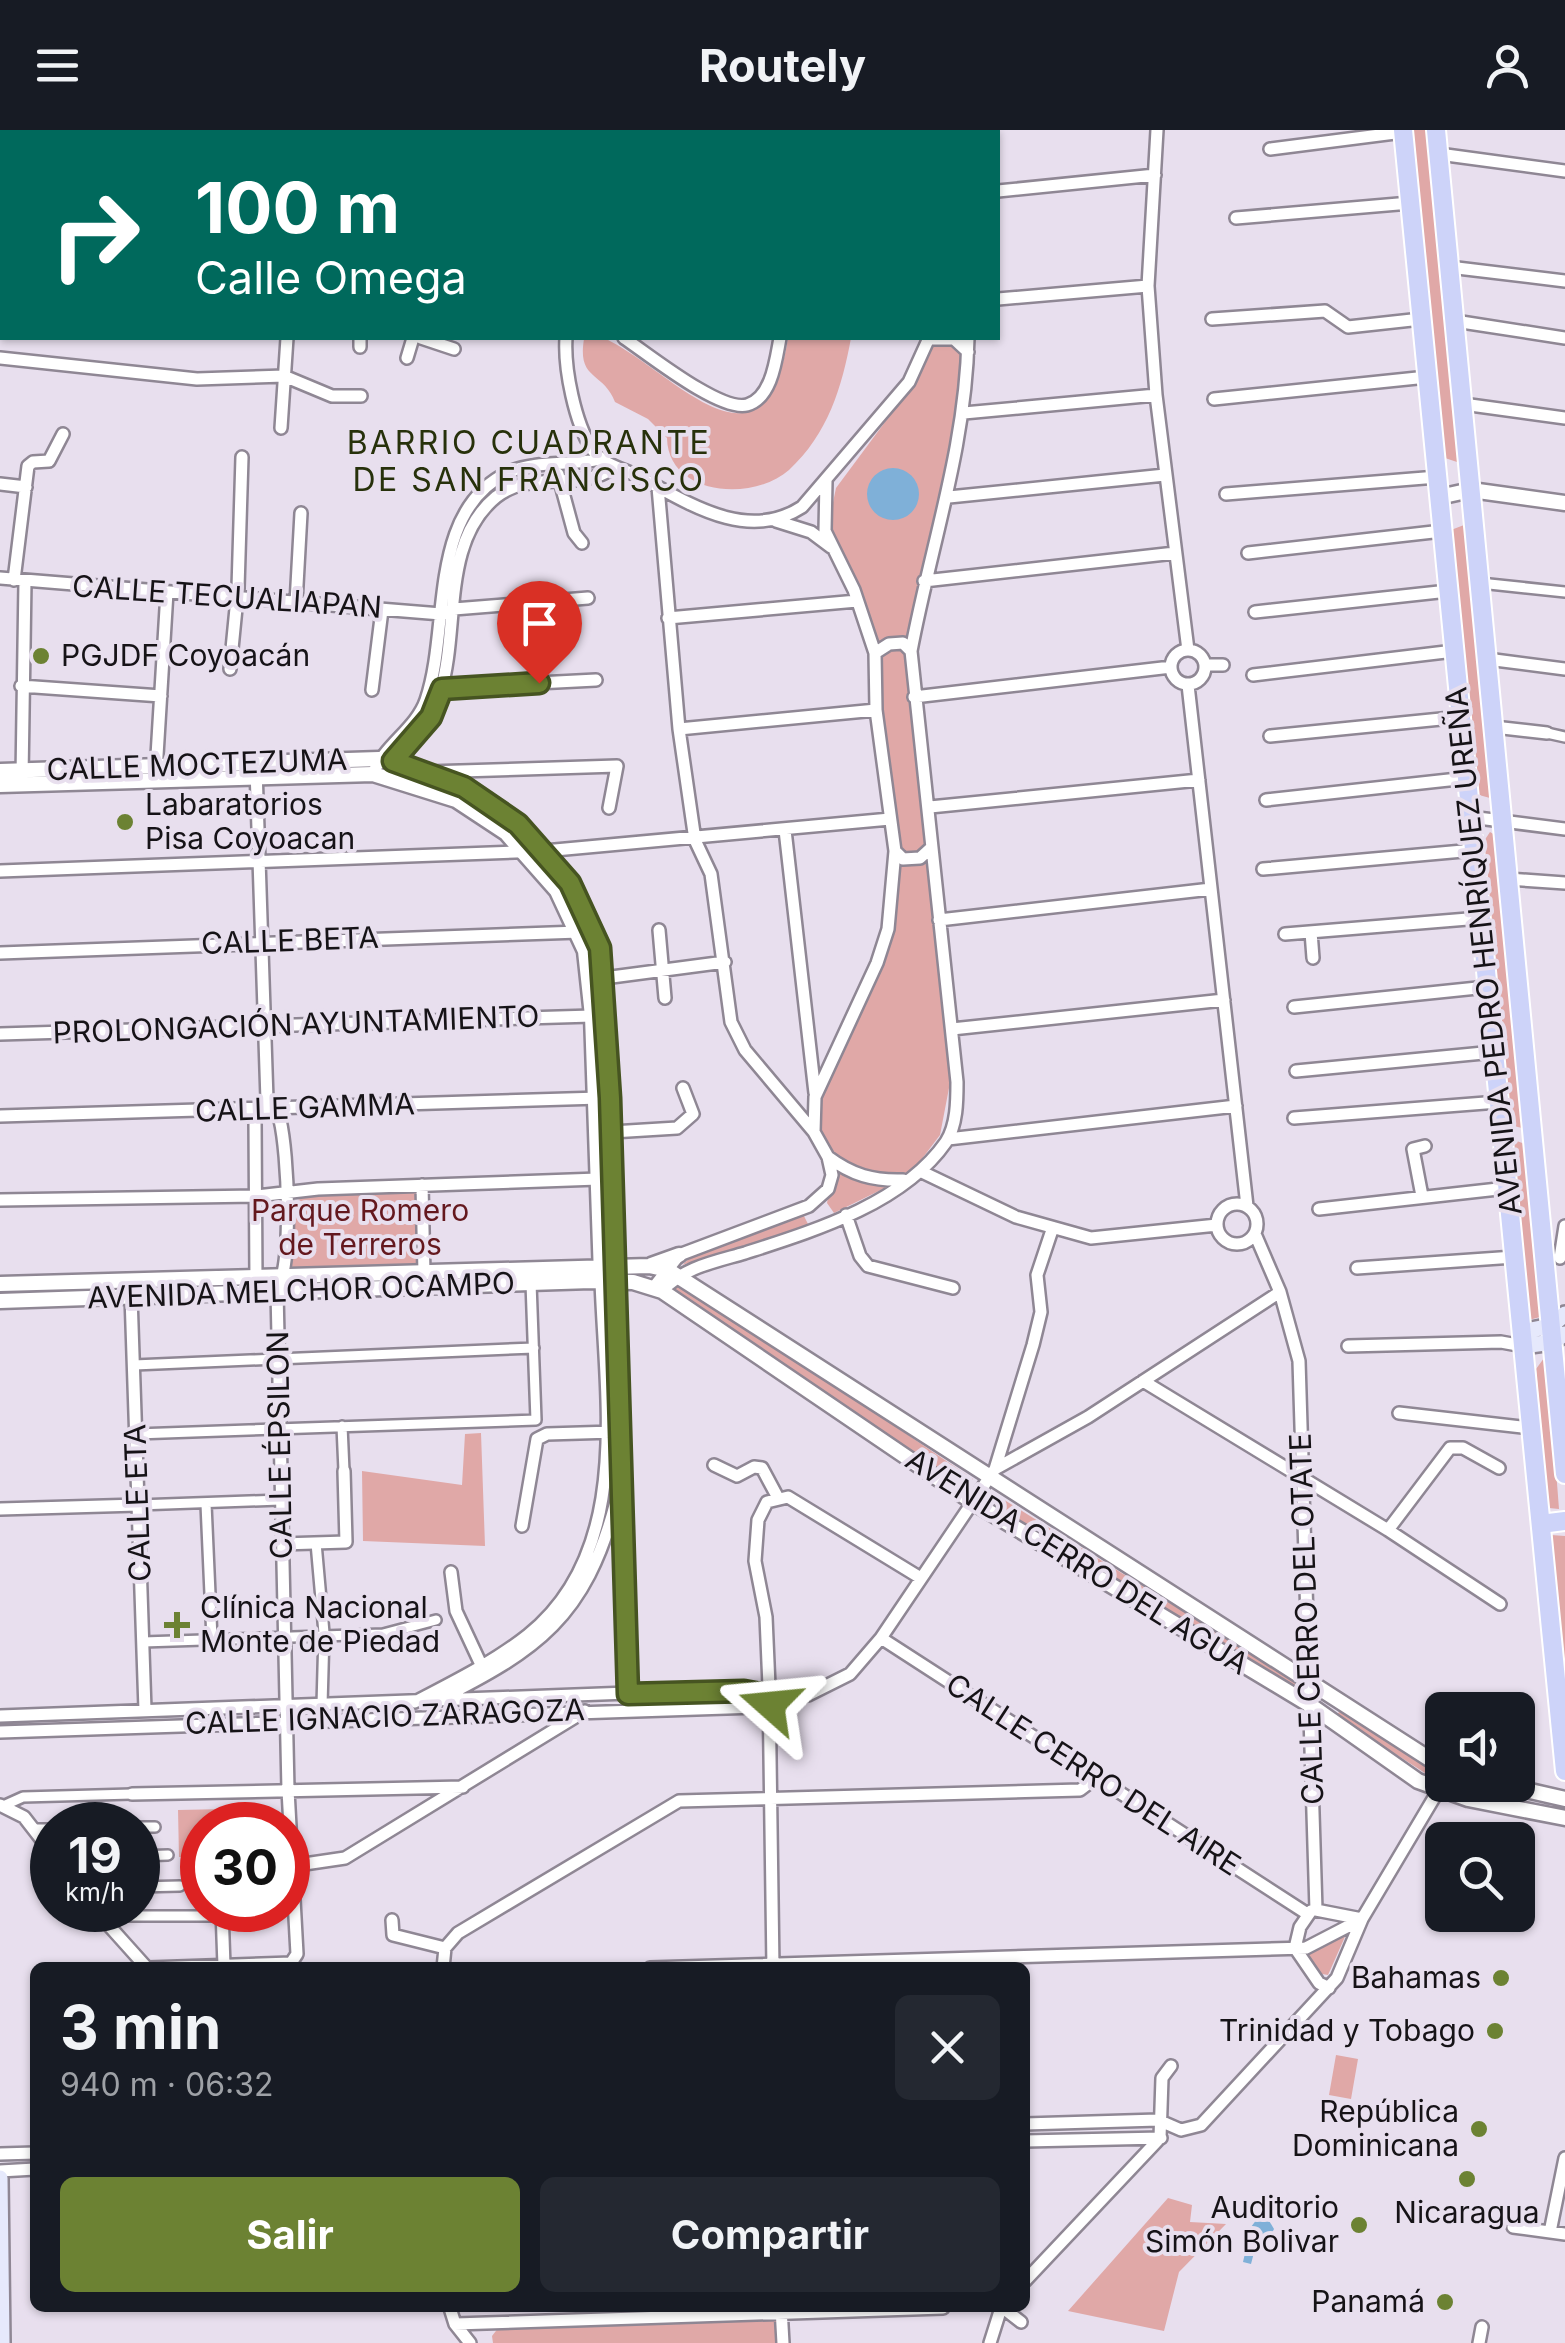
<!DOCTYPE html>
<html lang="es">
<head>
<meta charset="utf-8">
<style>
	body { margin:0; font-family:Inter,sans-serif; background:#242831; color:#f1f3f6; height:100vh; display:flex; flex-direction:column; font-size:38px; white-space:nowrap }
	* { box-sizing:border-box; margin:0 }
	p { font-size:32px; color:#9ea1a6 }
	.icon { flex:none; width:55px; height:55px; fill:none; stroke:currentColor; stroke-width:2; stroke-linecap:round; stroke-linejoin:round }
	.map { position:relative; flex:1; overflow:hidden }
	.side { position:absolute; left:30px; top:1832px; width:1000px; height:350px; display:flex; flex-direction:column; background:#171b24; border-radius:15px; box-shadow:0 2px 8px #0004 }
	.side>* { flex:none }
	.banner { position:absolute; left:0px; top:0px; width:1000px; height:210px; box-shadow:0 2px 8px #0004; background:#00695c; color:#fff; overflow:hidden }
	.fabs { position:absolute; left:1425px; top:1562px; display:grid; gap:20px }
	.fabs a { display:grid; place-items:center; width:110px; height:110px; border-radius:15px; background:#171b24; box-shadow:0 2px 8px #0004; font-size:50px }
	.speed { position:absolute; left:30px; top:1672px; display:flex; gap:20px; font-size:50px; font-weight:700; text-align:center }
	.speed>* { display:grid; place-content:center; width:130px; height:130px; border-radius:50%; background:#171b24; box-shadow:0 2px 8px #0004; line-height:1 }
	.speed small { font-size:25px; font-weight:400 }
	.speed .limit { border:15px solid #d22; background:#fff; color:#111 }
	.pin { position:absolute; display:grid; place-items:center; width:85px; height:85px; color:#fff; margin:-102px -42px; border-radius:50% 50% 50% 0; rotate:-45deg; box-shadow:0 0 10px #0007 }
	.pin .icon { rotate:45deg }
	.me { position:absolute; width:110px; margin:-55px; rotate:288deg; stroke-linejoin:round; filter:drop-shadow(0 0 8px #0008) }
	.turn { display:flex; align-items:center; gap:35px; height:210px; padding:0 30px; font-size:45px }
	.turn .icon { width:130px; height:130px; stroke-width:2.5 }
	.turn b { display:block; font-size:70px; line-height:85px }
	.round { display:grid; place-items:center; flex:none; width:105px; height:105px; border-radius:15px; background:#242831 }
	.overview { display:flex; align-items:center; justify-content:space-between; height:170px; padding:0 30px }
	h1 { font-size:60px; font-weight:700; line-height:75px }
	.action { display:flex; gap:20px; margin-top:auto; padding:20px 30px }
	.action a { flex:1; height:115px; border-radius:15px; background:#6c8233; color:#fff; font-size:40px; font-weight:700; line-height:115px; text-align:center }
	.action a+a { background:#242831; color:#f1f3f6 }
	header { display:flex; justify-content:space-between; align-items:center; height:130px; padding:0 30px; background:#171b24; font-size:45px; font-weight:700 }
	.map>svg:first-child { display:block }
	.green { fill:#e0a8a7 }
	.water { fill:#7fb0d8 }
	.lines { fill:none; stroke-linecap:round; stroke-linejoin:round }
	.pedestrian-casing { stroke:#8f8794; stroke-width:14 }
	.minor-casing { stroke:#8f8794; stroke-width:16 }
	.tertiary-casing { stroke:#8f8794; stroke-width:19 }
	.secondary-casing { stroke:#8f8794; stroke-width:20 }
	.primary-casing { stroke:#fff; stroke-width:22 }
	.pedestrian { stroke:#fff; stroke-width:9 }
	.minor { stroke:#fff; stroke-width:11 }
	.tertiary { stroke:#fff; stroke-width:14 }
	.secondary { stroke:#e6e9fc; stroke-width:15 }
	.primary { stroke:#cdd3f9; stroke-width:18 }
	.route-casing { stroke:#465421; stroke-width:25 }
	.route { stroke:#6c8233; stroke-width:18 }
	.poi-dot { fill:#6c8233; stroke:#e8dfee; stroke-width:4 }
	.labels { text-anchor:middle; stroke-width:8; stroke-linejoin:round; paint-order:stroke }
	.street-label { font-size:30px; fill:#161317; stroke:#e8dfee }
	.poi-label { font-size:30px; fill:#161317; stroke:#e8dfee; text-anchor:end }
	.park-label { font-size:30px; fill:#64181e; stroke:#e8dfee }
	.neighbourhood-label { font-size:32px; letter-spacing:2.5px; fill:#27310b; stroke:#e8dfee }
</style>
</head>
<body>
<header><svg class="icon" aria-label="menu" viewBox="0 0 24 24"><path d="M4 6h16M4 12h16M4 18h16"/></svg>Routely<svg class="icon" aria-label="person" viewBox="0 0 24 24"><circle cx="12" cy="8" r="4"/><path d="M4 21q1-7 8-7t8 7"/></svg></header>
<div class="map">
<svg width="1565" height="2213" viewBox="0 0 1565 2213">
	<rect width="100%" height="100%" fill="#e8dfee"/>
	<path class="green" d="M1413 0H1428L1460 333 1445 328Z
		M604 208C673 240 764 360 788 208H851C842 257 828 304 789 340 753 372 668 366 667 308L648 289 615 272C603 241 577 251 584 209Z
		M929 208H965L946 366 919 449 909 520 949 899V958L940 1005 912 1042 875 1047 835 1028 816 992 818 966 858 880 896 756 876 522 866 473 836 415 830 387 836 358 914 253Z
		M1464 395 1497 660 1490 668 1479 665 1451 400Z
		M1490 702 1495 705 1522 998 1510 995 1484 711Z
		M1514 1010 1525 1014 1540 1187 1529 1190Z
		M834 1036 870 1055 893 1054 834 1083 827 1073Z
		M416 1057 418 1137 288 1138 287 1074 322 1061Z
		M803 1084 809 1096 682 1135 690 1128Z
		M679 1150 973 1349 963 1357 672 1159Z
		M1547 1224 1559 1379 1549 1378 1536 1239Z
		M481 1303 485 1416 363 1411 362 1341 462 1355 465 1304Z
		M990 1361 1295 1551V1562L986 1369Z
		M1551 1405 1565 1406V1564Z
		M1341 1581 1442 1647V1654L1335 1585Z
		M225 1679 226 1695H202V1726L179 1727 178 1680Z
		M1348 1800 1328 1845 1316 1843 1307 1825Z
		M1336 1925 1358 1929 1351 1969 1329 1965Z
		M1168 2068 1192 2075 1190 2092 1226 2094 1179 2142 1164 2201 1068 2181Z
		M778 2190 780 2213H493L492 2206 499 2197Z"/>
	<path class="water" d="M867 364a26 26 0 1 1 52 0a26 26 0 1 1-52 0Z
		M1257 2089H1268L1274 2099 1269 2109 1257 2111 1251 2134 1243 2132 1251 2097Z"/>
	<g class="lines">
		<g class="pedestrian-casing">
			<path id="pedestrian" d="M1480 453 1565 462
				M1547 603 1565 607
				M134 1235 534 1218
				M342 1296 344 1341
				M136 1304 536 1290 531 1153
				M206 1374 212 1509
				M138 1375 280 1370
				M316 1413 324 1503 322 1575
				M143 1512 383 1504 436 1490
				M3 1676 23 1667 132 1664
				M138 1697H155
				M34 1699H52
				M138 1726 168 1725
				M138 1757 180 1756
				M100 1786H222"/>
		</g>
		<g class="minor-casing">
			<path id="minor" d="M938 0V2
				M960 0V2
				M1157 0 1148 156 1156 265 1188 520
				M87 2V0
				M210 2V0
				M399 2V0
				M670 2V0
				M730 2 733 0
				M1270 19 1403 2
				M1439 24 1565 41
				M998 61 1155 45
				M1236 88 1410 73
				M0 108 2 107
				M0 125 2 126
				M1449 137 1565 151
				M998 169 1148 156
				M1212 189 1325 181 1348 197 1421 189
				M1455 191 1565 208
				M421 208 454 219
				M566 208C564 239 575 293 592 319 604 336 621 338 638 346 688 373 747 413 802 377L909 252 929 208
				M624 208C648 224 720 282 747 275 772 268 776 229 780 208
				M928 209H954L968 222
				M360 217V208
				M0 228 197 249 284 246 332 266H361
				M407 228 413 208
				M1214 269 1427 247
				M1463 274 1565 288
				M964 283 1156 265
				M281 298 287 208
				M558 344 574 403 582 413
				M0 354 26 357
				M658 357 679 599 695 710 711 744 731 892 745 920 814 1002
				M1226 364 1437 347
				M949 367 1165 345
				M776 391 811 402 831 417
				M1248 423 1442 401
				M0 448 441 484 454 479 588 468
				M14 450 28 336 33 332 49 331 63 304
				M924 451 1175 423
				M296 473 301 383
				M1255 482 1448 461
				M668 488 857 471
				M1171 537a17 17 0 1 1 34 0a17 17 0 1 1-34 0Z
				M875 523 889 514 903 513 911 521
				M1487 529 1565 539
				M1206 535H1223
				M230 539 238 458 242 327
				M1253 545 1454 521
				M1188 555 1247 1076
				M21 556 161 566
				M436 558 596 550
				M372 560 382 480
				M914 567 1171 537
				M1494 597 1547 603
				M679 599 876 580
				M1270 606 1461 587
				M156 642 167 462
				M428 642 617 636 609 678
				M373 644C384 615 416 599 426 570 451 498 426 381 509 342 537 330 571 336 600 329
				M387 646C400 614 429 597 440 563 460 500 440 413 496 367 531 339 579 362 614 338
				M22 647 25 451
				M1266 670 1467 648
				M930 677 1199 650
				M1470 687 1565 699
				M785 700 815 963
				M895 721 903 729 920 728 932 717
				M1263 739 1474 720
				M0 741 544 721 890 689
				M1508 749 1565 753
				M939 790 1211 759
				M659 800 665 868
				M1311 802 1313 828
				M1285 804 1480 788
				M0 823 579 802
				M604 848 725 832
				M1294 877 1487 857
				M952 899 1224 870
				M0 904 592 886
				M1296 941 1494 922
				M0 986 600 968
				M1294 988 1498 972
				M612 1002 677 998 693 984 683 958
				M948 1009 1236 976
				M828 1027C852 1045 873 1051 903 1050
				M920 1041 1016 1087 1091 1108 1217 1095
				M422 1055 424 1143
				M1422 1066 1413 1019 1425 1016
				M0 1070 257 1066 318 1059 598 1049
				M1217 1094a20 20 0 1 1 40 0a20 20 0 1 1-40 0Z
				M1319 1079 1507 1058
				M846 1085 860 1126 868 1136 953 1158
				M1255 1104 1280 1162 1299 1231 1316 1780
				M1560 1128 1565 1096
				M1357 1138 1514 1127
				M615 1151 628 1570
				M256 1152 255 991 267 970 256 639
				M654 1157 679 1125 809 1076 828 1059 832 1045 828 1027 814 1002 815 967 877 833 888 799 895 721 876 580 875 523 854 460 825 401 826 351
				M662 1161C684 1137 714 1132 745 1123 813 1101 903 1074 946 1012 957 995 957 971 957 952L911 521C931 415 966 316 968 208
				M131 1166 145 1580
				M1348 1216 1501 1212 1523 1216
				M1143 1251 1388 1400 1500 1474
				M1399 1283 1531 1298
				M714 1335 737 1346 754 1337 762 1338 777 1366
				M995 1339 1088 1287 1280 1162
				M0 1379 138 1375
				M522 1396 537 1309 547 1304 613 1302
				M1388 1400 1450 1318H1463L1499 1338
				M282 1414 346 1412 344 1341
				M451 1442 456 1481 484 1541
				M881 1508 1306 1783
				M436 1571C538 1520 585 1488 616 1372
				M415 1572C453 1552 494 1532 528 1505 633 1421 605 1269 601 1151
				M0 1586 628 1563 744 1561 782 1569
				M0 1602 757 1577 808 1565 850 1544 881 1508 995 1339 1033 1215 1041 1182 1037 1145 1052 1100
				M132 1664 463 1657
				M0 1675 24 1687 52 1723
				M291 1736 345 1728 585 1581
				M95 1780 147 1838
				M222 1780 224 1836
				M1316 1780 1362 1789
				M1311 1781 1300 1797 1295 1818 1319 1853 1329 1858
				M392 1790 393 1805 445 1818
				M149 1838 291 1833 297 1824 288 1660 277 1161C293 1132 288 1024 280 990 278 983 272 976 267 970
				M443 1838 445 1818 458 1803 679 1671 1080 1660 1097 1647
				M650 1838 1306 1818 1362 1789
				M773 1838 769 1556 766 1487 755 1431 758 1390 767 1372 788 1367 919 1447
				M1025 1994 1158 1990 1181 2000 1201 1995 1337 1848 1362 1789 1438 1661
				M1025 2011 1161 2008
				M0 2024 35 2023
				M0 2041 35 2039
				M1513 2097 1565 2104
				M1550 2102 1565 2028
				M1025 2151 1160 2008 1162 1948 1171 1936
				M450 2178 455 2194 470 2213
				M781 2178 783 2213
				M1003 2178 1021 2192
				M455 2194 943 2178
				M990 2213 1001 2178
				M1479 2213 1482 2197"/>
		</g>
		<g class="tertiary-casing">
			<path id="tertiary" d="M1439 367 1471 360 1565 373
				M0 641 379 629 464 657 518 694 570 753 600 818 610 968 615 1142
				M0 655 373 644 456 670 506 703 557 761 585 821 592 886 601 1145
				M651 1135 679 1125
				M0 1154 649 1136 668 1140 1442 1637
				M0 1171 591 1151 633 1152 662 1161 971 1371 1310 1575 1418 1651 1468 1669 1565 1688
				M1504 1655 1565 1669"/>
		</g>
		<g class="secondary-casing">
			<path id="secondary" d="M1521 1202 1551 1196 1565 1184
				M1523 1216 1552 1212 1565 1204
				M0 2048 2 2213"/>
		</g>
		<g class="primary-casing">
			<path id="primary" d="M1403 0 1565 1641
				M1436 0 1565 1344
				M1541 1394 1565 1391"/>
		</g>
		<use href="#pedestrian" class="pedestrian"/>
		<use href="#minor" class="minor"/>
		<use href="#tertiary" class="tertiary"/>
		<use href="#secondary" class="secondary"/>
		<use href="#primary" class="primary"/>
	</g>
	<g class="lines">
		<g class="route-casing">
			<path id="route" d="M539 553 442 559 431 587 393 631 464 657 518 694 570 753 600 818 610 968 628 1564 744 1561 770 1566V1575"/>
		</g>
		<use href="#route" class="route"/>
	</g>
	<g class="poi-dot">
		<circle cx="41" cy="526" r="10"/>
		<circle cx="125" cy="692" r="10"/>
		<path d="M172 1480h10v10h10v10h-10v10h-10v-10h-10v-10h10z"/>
		<circle cx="1501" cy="1848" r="10"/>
		<circle cx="1495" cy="1901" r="10"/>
		<circle cx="1479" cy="1999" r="10"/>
		<circle cx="1467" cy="2049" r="10"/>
		<circle cx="1359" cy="2095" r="10"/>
		<circle cx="1445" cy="2172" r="10"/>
	</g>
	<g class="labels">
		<g class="street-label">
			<text transform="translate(227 467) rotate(4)" y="10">CALLE TECUALIAPAN</text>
			<text transform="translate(197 635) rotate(-2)" y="10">CALLE MOCTEZUMA</text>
			<text transform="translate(290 811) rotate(-2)" y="10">CALLE BETA</text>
			<text transform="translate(1484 821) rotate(-96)" y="10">AVENIDA PEDRO HENRÍQUEZ UREÑA</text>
			<text transform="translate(296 895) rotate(-2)" y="10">PROLONGACIÓN AYUNTAMIENTO</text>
			<text transform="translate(305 978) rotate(-2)" y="10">CALLE GAMMA</text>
			<text transform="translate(301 1161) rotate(-2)" y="10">AVENIDA MELCHOR OCAMPO</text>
			<text transform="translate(280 1315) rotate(-91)" y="10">CALLE ÉPSILON</text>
			<text transform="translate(138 1373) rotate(-92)" y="10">CALLE ETA</text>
			<text transform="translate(1077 1432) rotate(32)" y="10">AVENIDA CERRO DEL AGUA</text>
			<text transform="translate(1307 1489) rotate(-92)" y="10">CALLE CERRO DEL OTATE</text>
			<text transform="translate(385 1587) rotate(-2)" y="10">CALLE IGNACIO ZARAGOZA</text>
			<text transform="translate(1093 1645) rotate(33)" y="10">CALLE CERRO DEL AIRE</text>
		</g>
		<g class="poi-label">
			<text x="61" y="536" text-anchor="start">PGJDF Coyoacán</text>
			<text x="145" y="685" text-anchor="start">Labaratorios<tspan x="145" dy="34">Pisa Coyoacan</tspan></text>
			<text x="200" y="1488" text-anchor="start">Clínica Nacional<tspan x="200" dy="34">Monte de Piedad</tspan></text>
			<text x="1481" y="1858">Bahamas</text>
			<text x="1475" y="1911">Trinidad y Tobago</text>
			<text x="1459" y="1992">República<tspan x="1459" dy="34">Dominicana</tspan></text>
			<text x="1339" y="2088">Auditorio<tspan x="1339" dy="34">Simón Bolivar</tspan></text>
			<text x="1467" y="2093" text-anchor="middle">Nicaragua</text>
			<text x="1425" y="2182">Panamá</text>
		</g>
		<g class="park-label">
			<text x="360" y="1091">Parque Romero<tspan x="360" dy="34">de Terreros</tspan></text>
		</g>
		<g class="neighbourhood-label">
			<text x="529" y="324">BARRIO CUADRANTE<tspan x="529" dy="37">DE SAN FRANCISCO</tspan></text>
		</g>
	</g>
</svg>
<div class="fabs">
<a><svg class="icon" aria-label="sound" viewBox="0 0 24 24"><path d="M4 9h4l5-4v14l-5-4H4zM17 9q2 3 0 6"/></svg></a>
<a><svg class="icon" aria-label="search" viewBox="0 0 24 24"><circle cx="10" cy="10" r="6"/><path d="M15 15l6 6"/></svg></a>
</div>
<div class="speed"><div>19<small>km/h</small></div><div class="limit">30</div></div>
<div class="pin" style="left:539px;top:553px;background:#d93025"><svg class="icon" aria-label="arrive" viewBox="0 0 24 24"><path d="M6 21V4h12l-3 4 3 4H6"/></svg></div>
<svg class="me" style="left:770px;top:1575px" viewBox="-20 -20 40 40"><path d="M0-17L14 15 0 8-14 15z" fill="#6c8233" stroke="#fff" stroke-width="4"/></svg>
<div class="banner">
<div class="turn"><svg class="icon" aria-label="right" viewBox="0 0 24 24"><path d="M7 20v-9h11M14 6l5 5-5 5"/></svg><div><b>100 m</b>Calle Omega</div></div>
</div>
<section class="side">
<div class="overview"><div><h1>3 min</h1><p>940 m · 06:32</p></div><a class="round"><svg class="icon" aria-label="close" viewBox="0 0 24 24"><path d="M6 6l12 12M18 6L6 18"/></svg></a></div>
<div class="action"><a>Salir</a><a>Compartir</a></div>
</section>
</div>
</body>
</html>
